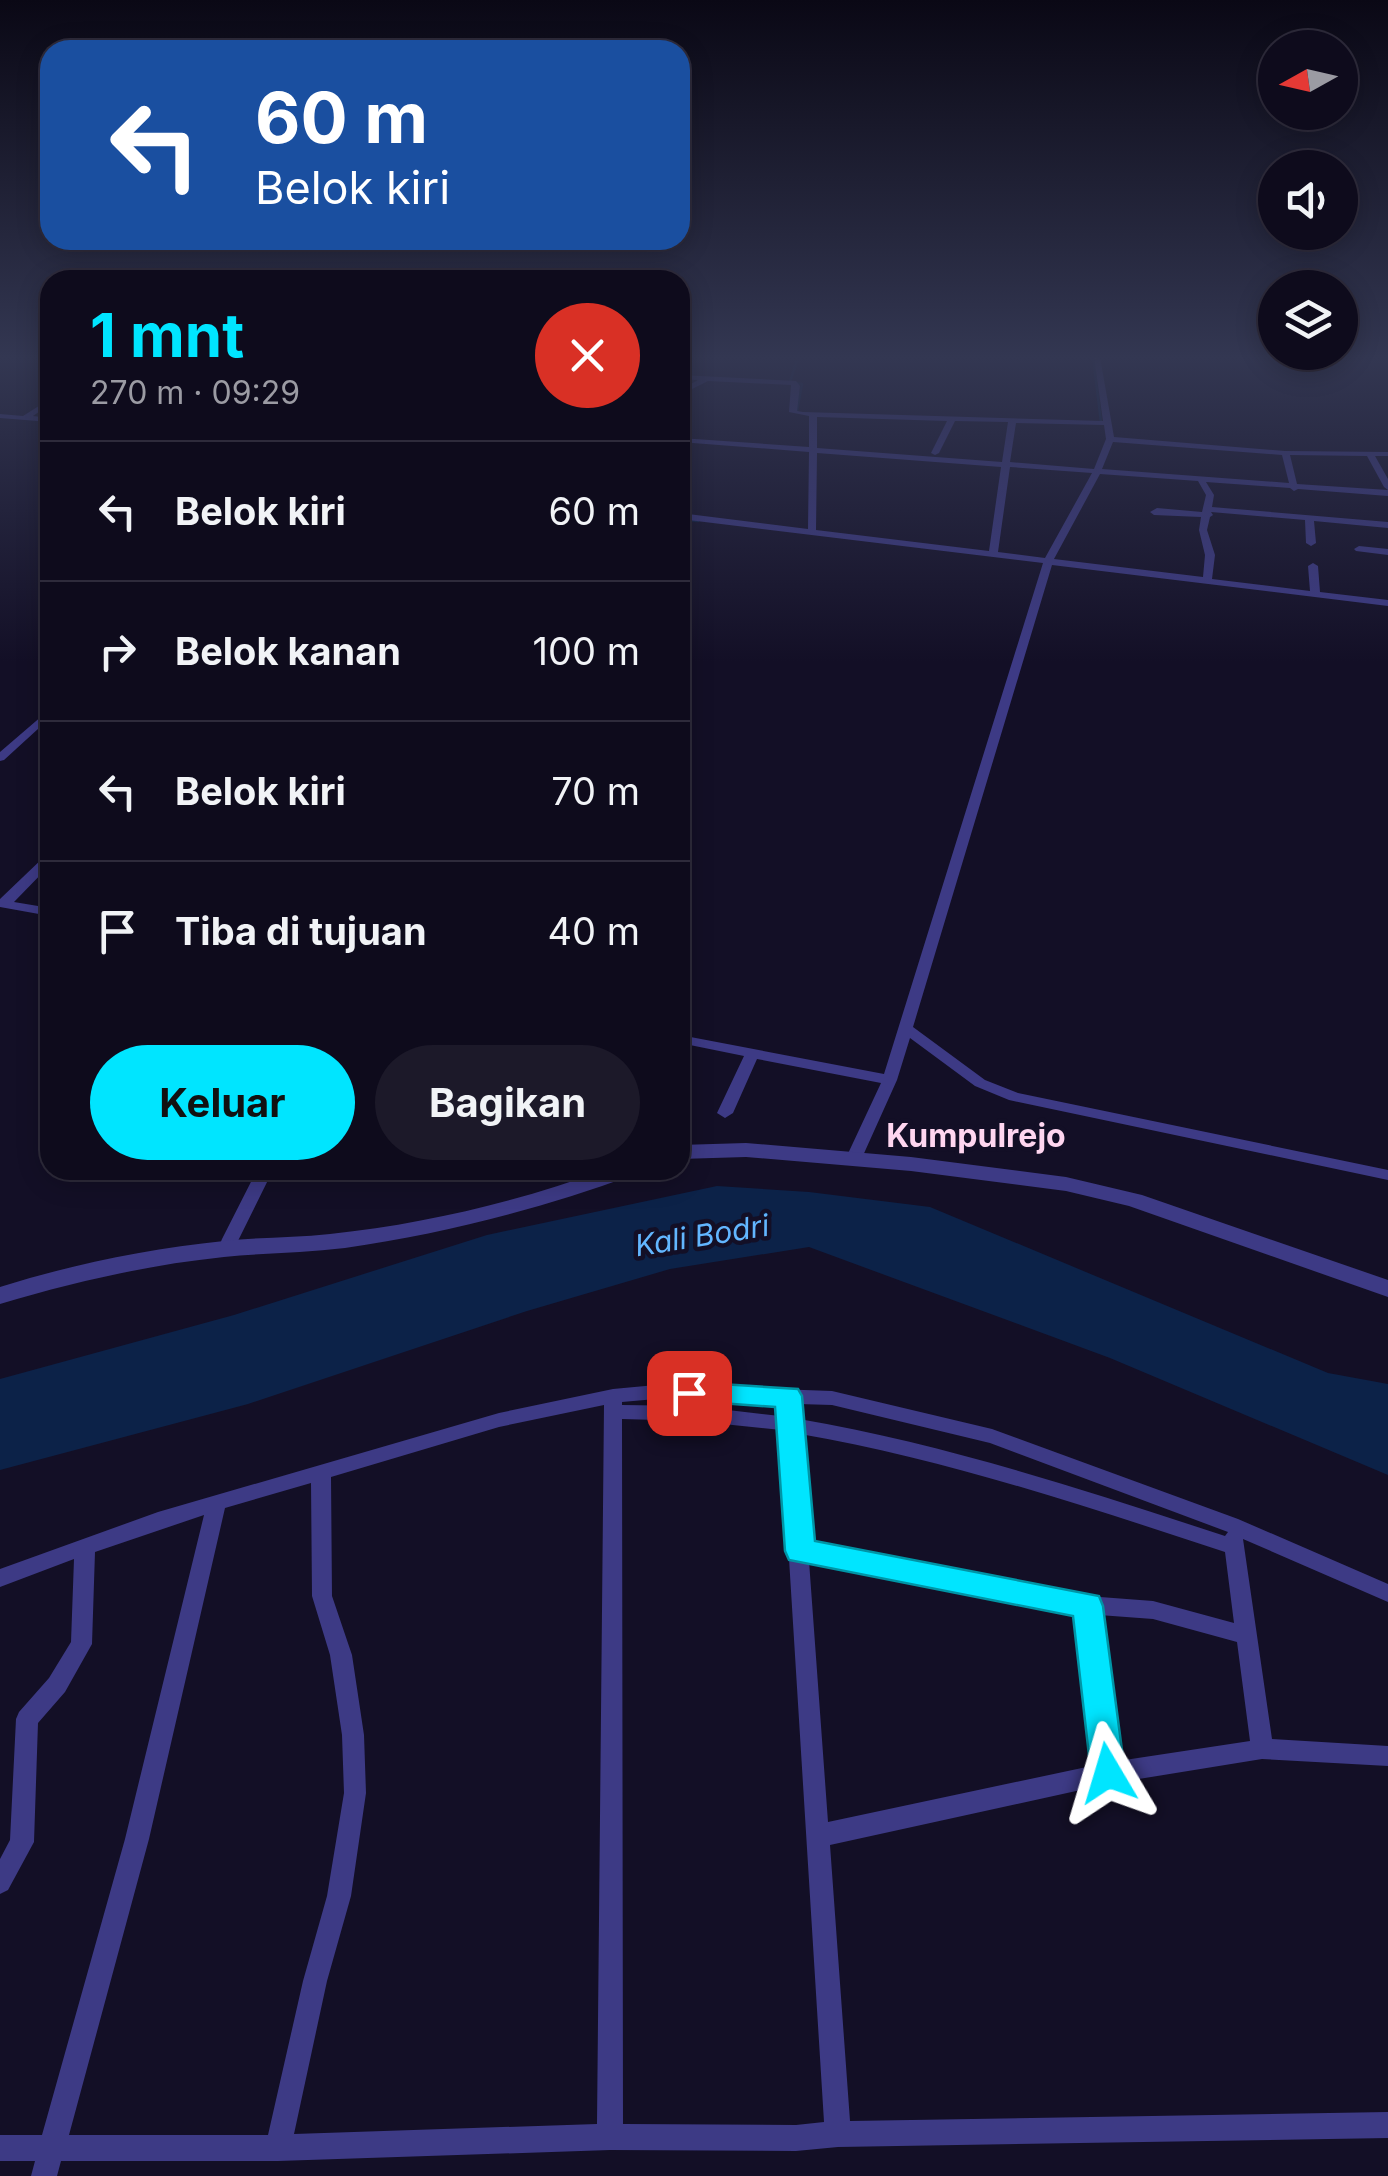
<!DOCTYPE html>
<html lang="id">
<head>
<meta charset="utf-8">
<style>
	body { margin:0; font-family:Inter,sans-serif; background:#1c1929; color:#f1f3f6; height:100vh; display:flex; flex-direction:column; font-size:38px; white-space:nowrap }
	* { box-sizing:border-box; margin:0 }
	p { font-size:32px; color:#9b9ba3 }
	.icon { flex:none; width:55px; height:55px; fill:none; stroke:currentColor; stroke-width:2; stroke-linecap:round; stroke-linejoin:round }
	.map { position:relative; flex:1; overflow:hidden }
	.drawer { position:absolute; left:40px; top:270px; width:650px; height:910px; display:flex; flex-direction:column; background:#0e0b1c; border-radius:30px; box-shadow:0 5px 25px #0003,0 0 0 2px #2e2b3b }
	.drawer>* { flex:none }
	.guide { position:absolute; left:40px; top:40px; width:650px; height:210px; border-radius:30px; box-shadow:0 5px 25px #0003,0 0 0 2px #2e2b3b; background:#1a4fa0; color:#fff; overflow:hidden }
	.needle { width:65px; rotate:262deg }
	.controls { position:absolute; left:1258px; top:30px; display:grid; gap:20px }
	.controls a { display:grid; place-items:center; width:100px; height:100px; border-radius:50%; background:#0e0b1c; box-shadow:0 5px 25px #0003,0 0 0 2px #2e2b3b; font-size:50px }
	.pin { position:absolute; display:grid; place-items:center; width:85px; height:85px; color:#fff; margin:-42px; border-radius:20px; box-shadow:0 5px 15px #0006 }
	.me { position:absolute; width:110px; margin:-55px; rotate:353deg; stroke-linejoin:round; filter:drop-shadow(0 0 8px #0008) }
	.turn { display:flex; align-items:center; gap:35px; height:210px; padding:0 50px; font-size:45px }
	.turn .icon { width:130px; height:130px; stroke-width:2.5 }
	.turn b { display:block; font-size:70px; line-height:85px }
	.round { display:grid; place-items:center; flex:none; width:105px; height:105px; border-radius:52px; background:#1c1929 }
	.headline { display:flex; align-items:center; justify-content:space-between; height:170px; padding:0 50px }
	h1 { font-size:60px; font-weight:700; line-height:75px; color:#00e5ff }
	.button { display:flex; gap:20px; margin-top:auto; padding:20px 50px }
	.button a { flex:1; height:115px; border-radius:60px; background:#00e5ff; color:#111; font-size:40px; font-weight:700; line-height:115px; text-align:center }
	.button a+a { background:#1c1929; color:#f1f3f6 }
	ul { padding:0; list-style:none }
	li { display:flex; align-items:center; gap:30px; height:140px; padding:0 50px; border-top:2px solid #2e2b3b }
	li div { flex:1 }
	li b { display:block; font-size:38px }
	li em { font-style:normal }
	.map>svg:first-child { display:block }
	.water { fill:#0c2248 }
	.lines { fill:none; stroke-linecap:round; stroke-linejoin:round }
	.stream { stroke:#0c2248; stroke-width:2.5 }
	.minor { fill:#3d3a85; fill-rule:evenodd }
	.tertiary { fill:#3d3a85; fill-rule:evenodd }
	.route { fill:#00e5ff; stroke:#0095a6; stroke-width:2.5 }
	.labels { text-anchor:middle; stroke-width:9; stroke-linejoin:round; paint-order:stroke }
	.water-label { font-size:30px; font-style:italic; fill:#62b6ff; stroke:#130f26 }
	.quarter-label { font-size:32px; font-weight:bold; fill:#ffd6f0; stroke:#130f26 }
</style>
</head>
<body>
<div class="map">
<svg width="1388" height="2176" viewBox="0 0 1388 2176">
	<rect width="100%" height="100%" fill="#130f26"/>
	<path class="water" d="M717 1186 809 1192 930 1207 1328 1373 1388 1384V1475L1110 1358 809 1247 670 1269 527 1311 248 1404 0 1470V1379L234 1315 487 1235Z"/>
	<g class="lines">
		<path class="stream" d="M1093 357 1101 422
			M790 382 798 357
			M795 383 802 384 797 411
			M680 519 698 521"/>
		<path class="minor" d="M1094 357H1100L1114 437 1285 451 1388 452V456H1375L1388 479V490L1384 487 1367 456 1290 455 1297 484 1388 490V496L1298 489 1294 491 1290 488 1206 482 1214 495 1212 507 1388 522V528L1314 521 1316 543 1311 546 1306 543 1305 520 1211 512 1213 515 1210 517 1207 530 1215 555 1212 579 1310 591 1308 566 1313 563 1318 566 1320 592 1388 600V606L1052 565 913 1027 985 1080 1018 1093 1388 1170V1180L1009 1100 975 1086 910 1038 897 1080 861 1160 853 1165 845 1160 881 1083 757 1059 733 1113 725 1118 717 1113 744 1056 680 1043V1035L884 1074 1043 563 680 519V513L808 529 809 452 680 442V438L809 447V416L789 412 791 385 708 381 680 395V390L698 380 680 379V375L796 381 800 386 797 411 803 412 1103 421ZM817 417 947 421 931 453 935 455 939 453 955 421 1008 422 1002 462 817 448ZM1016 423 1104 425 1106 439 1094 469 1010 462ZM1113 442 1282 455 1289 483 1102 469ZM817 453 1001 467 989 551 816 530ZM1010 467 1092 473 1045 558 998 552ZM1100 474 1198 481 1206 495 1202 512 1157 508 1150 512 1154 515 1201 517 1199 530 1205 555 1203 577 1054 559Z
			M50 399V404L33 416 50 418V422L0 418V414L23 416Z
			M1359 546 1388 549V555L1356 551 1354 549Z
			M50 709V718L4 760 0 761V752Z
			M50 854V865L14 902 50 908V916L0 907V899L46 855Z
			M257 1170H273L232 1253H220L218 1249 222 1239Z
			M656 1385 832 1391 992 1429 1238 1519 1388 1584V1602L1243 1539 1272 1739 1388 1746V1766L1262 1759 1108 1784 830 1845 850 2121 1388 2112V2138L838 2147 796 2151 610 2150 278 2161H61L57 2176H31L35 2161H0V2135H42L125 1839 204 1515 95 1552 92 1644 65 1692 38 1723 34 1842 8 1890 0 1894V1859L10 1840 16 1719 19 1712 49 1678 71 1642 74 1559 0 1587V1569L158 1512 499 1413 613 1389ZM656 1399 779 1403 780 1416 694 1406 622 1405V1402ZM798 1404 832 1405 990 1443 1228 1532 1225 1536C1084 1490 945 1444 799 1419ZM604 1405 597 2124 294 2134 327 1981 351 1896 366 1793 364 1735 352 1655 332 1596 331 1477 499 1427ZM622 1419 694 1421 781 1430 824 2122 796 2125 623 2124ZM800 1434C945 1459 1085 1506 1225 1552L1234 1623 1153 1601 1087 1596 808 1544ZM311 1483 312 1596 330 1655 342 1735 344 1793 327 1896 303 1981 268 2135H69L149 1839 225 1508ZM809 1561 1078 1612 1096 1765 828 1822ZM1099 1615 1153 1619 1237 1642 1250 1741 1118 1761Z"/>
		<path class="tertiary" d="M746 1143 911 1157 1066 1177 1142 1195 1388 1280V1297L1129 1206 1066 1191 911 1171 746 1157 680 1159V1145Z
			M605 1170H637L633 1175C540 1209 444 1234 345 1248 305 1253 264 1253 224 1257 147 1265 74 1282 0 1304V1287C73 1264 148 1249 224 1241 259 1237 295 1238 330 1234 424 1224 516 1202 605 1170Z"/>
	</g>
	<linearGradient id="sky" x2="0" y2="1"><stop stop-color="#0a0815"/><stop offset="0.54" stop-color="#333752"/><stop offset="1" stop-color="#333752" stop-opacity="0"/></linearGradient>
	<rect width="1388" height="662" fill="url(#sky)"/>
	<path class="route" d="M689 1382 798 1389 802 1396 815 1541 1099 1596 1103 1606 1125 1773 1120 1785 1108 1789 1096 1785 1091 1773 1073 1616 789 1560 785 1551 775 1407 679 1400 675 1393 679 1385Z"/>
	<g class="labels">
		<g class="water-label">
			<text transform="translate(702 1236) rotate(-9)" y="10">Kali Bodri</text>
		</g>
		<g class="quarter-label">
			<text x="976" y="1147">Kumpulrejo</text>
		</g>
	</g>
</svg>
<div class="controls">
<a><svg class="needle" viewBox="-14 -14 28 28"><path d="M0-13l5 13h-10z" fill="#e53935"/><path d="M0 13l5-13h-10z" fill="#9b9ba3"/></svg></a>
<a><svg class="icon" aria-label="sound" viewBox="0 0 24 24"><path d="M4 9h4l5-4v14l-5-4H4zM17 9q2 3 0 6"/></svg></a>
<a><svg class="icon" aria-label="layers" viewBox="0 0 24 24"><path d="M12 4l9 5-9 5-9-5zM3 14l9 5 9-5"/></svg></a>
</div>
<div class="pin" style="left:689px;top:1393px;background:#d93025"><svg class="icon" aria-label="arrive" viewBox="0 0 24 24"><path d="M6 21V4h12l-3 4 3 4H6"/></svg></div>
<svg class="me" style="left:1108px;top:1773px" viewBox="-20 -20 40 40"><path d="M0-17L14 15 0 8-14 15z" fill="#00e5ff" stroke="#fff" stroke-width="4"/></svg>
<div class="guide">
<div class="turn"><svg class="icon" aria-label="left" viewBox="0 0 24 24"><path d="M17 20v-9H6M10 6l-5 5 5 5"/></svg><div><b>60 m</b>Belok kiri</div></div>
</div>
<section class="drawer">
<div class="headline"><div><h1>1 mnt</h1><p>270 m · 09:29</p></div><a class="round" style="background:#d93025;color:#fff"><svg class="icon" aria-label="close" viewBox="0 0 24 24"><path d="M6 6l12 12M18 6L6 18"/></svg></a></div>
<ul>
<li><svg class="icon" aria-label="left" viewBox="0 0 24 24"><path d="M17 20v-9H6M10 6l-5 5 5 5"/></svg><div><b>Belok kiri</b></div><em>60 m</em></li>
<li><svg class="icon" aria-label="right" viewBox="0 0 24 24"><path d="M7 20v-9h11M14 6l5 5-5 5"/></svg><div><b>Belok kanan</b></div><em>100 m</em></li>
<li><svg class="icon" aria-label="left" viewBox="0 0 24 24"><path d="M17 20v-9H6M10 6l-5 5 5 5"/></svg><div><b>Belok kiri</b></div><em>70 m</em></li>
<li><svg class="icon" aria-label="arrive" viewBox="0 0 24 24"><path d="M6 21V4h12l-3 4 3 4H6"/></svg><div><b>Tiba di tujuan</b></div><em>40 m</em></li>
</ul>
<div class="button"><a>Keluar</a><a>Bagikan</a></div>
</section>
</div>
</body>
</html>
